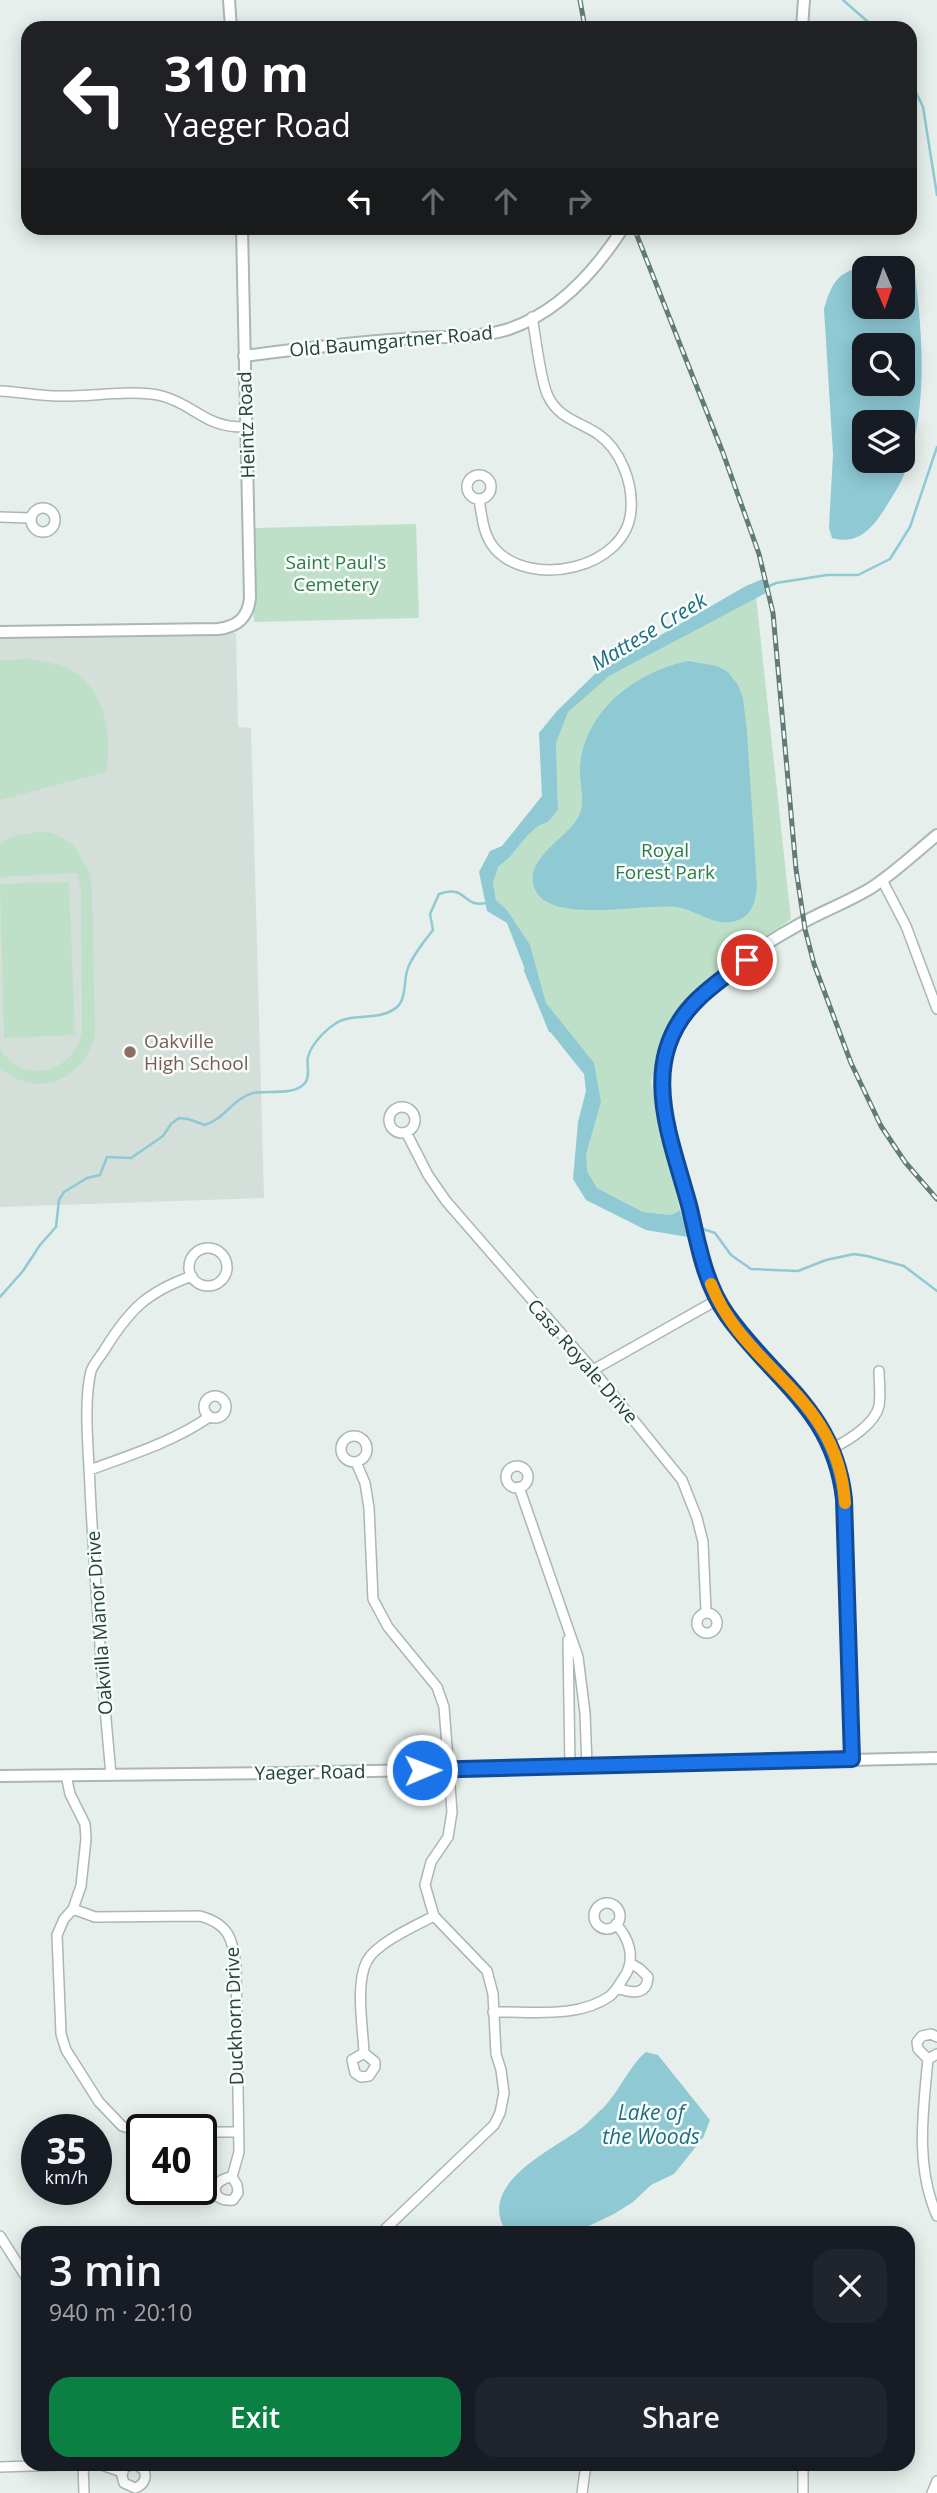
<!DOCTYPE html>
<html lang="en">
<head>
<meta charset="utf-8">
<style>
	body { margin:0; font-family:"Open Sans",sans-serif; background:#20242c; color:#f1f3f6; height:100vh; display:flex; flex-direction:column; font-size:26px; white-space:nowrap }
	* { box-sizing:border-box; margin:0 }
	p { font-size:23px; color:#9ea1a6 }
	.icon { flex:none; width:38px; height:38px; fill:none; stroke:currentColor; stroke-width:2; stroke-linecap:round; stroke-linejoin:round }
	.map { position:relative; flex:1; overflow:hidden }
	.sheet { position:absolute; left:21px; top:2226px; width:894px; height:245px; display:flex; flex-direction:column; background:#171b24; border-radius:21px; box-shadow:0 4px 18px #0003 }
	.sheet>* { flex:none }
	.hud { position:absolute; left:21px; top:21px; width:896px; height:214px; border-radius:21px; box-shadow:0 4px 18px #0003; background:#202124; color:#fff; overflow:hidden }
	.needle { width:46px; rotate:178deg }
	.controls { position:absolute; left:852px; top:256px; display:grid; gap:14px }
	.controls a { display:grid; place-items:center; width:63px; height:63px; border-radius:14px; background:#171b24; box-shadow:0 4px 18px #0003; font-size:35px }
	.speed { position:absolute; left:21px; top:2114px; display:flex; gap:14px; font-size:35px; font-weight:700; text-align:center }
	.speed>* { display:grid; place-content:center; width:91px; height:91px; border-radius:50%; background:#171b24; box-shadow:0 4px 18px #0003; line-height:1 }
	.speed small { font-size:18px; font-weight:400 }
	.speed .limit { border:4px solid #111; border-radius:10px; background:#fff; color:#111 }
	.pin { position:absolute; display:grid; place-items:center; width:60px; height:60px; color:#fff; margin:-30px; border:4px solid #fff; border-radius:50%; box-shadow:0 2px 7px #0007 }
	.me { position:absolute; width:77px; margin:-38px; rotate:89deg; stroke-linejoin:round; filter:drop-shadow(0 0 5px #0008) }
	.turn { display:flex; align-items:center; gap:24px; height:147px; padding:0 28px; font-size:32px }
	.turn .icon { width:91px; height:91px; stroke-width:2.5 }
	.turn b { display:block; font-size:49px; line-height:60px }
	.lanes { display:flex; align-items:center; height:66px; padding:0 28px; background:#0003; justify-content:center; gap:35px; direction:ltr }
	.lanes .off { opacity:.35 }
	.round { display:grid; place-items:center; flex:none; width:74px; height:74px; border-radius:21px; background:#20242c }
	.head { display:flex; align-items:center; justify-content:space-between; height:119px; padding:0 28px }
	h1 { font-size:42px; font-weight:600; line-height:52px }
	.cta { display:flex; gap:14px; margin-top:auto; padding:14px 28px }
	.cta a { flex:1; height:80px; border-radius:21px; background:#0b8043; color:#fff; font-size:28px; font-weight:600; line-height:80px; text-align:center }
	.cta a+a { background:#20242c; color:#f1f3f6 }
	.map>svg:first-child { display:block }
	.built { fill:#d4dfda }
	.green { fill:#bfe0c8 }
	.water { fill:#8ec9d4; fill-rule:evenodd }
	.lines { fill:none; stroke-linecap:round; stroke-linejoin:round }
	.stream { stroke:#8ec9d4; stroke-width:2.5 }
	.minor-casing { stroke:#a8b8b2; stroke-width:12 }
	.tertiary-casing { stroke:#a8b8b2; stroke-width:14 }
	.minor { stroke:#fff; stroke-width:9 }
	.tertiary { stroke:#fff; stroke-width:10 }
	.rail-casing { stroke:#5f7d75; stroke-width:5 }
	.rail { stroke:#f7fbf9; stroke-width:2.5; stroke-dasharray:8; stroke-linecap:butt }
	.route-casing { stroke:#114b97; stroke-width:18 }
	.route { stroke:#1a73e8; stroke-width:12 }
	.slow { stroke:#f59e0b; stroke-width:12 }
	.education-dot { fill:#8d6e63; stroke:#f7fbf9; stroke-width:2.5 }
	.labels { text-anchor:middle; stroke-width:5; stroke-linejoin:round; paint-order:stroke }
	.street-label { font-size:19px; fill:#24423a; stroke:#f7fbf9 }
	.park-label { font-size:19px; fill:#2d7a4b; stroke:#f7fbf9 }
	.education-label { font-size:19px; fill:#785e54; stroke:#f7fbf9; text-anchor:start }
	.water-label { font-size:21px; font-style:italic; fill:#1c6f80; stroke:#f7fbf9 }
</style>
</head>
<body>
<div class="map">
<svg width="937" height="2493" viewBox="0 0 937 2493">
	<rect width="100%" height="100%" fill="#e6efeb"/>
	<path class="built" d="M236 633 238 727 251 728 264 1198 0 1207V637L210 636Z"/>
	<path class="green" d="M416 524 419 618 254 622 253 528Z
		M756 597 791 919 721 968 672 1020 651 1082 680 1210 671 1215 643 1212 597 1188 586 1171V1155L601 1102 561 1024 546 1003 539 978 507 910 496 900 493 883 498 867 509 858 527 836 538 826 548 822 558 810 556 743 564 709 609 676Z
		M32 659C46 662 62 664 74 672 107 693 112 737 106 772L0 800V660Z
		M38 832 51 833 63 838 74 846 89 870 92 888 95 1034C85 1080 37 1100 0 1068V1048C22 1087 74 1073 82 1032L81 890 77 873 0 877V842L15 836Z
		M69 882 75 1035 4 1038 0 884Z"/>
	<path class="water" d="M883 264C896 264 905 263 915 274 923 339 928 409 905 472 900 486 891 498 884 510 871 530 857 545 832 538L829 528 833 454 824 309C835 270 845 270 883 264ZM864 268H903V306H864ZM864 345H903V383H864ZM864 422H903V460H864Z
		M765 578 768 592 609 676 568 712 556 743 558 810 548 822 538 826 527 836 509 858 498 867 493 883 496 900 507 910 530 945 546 1003 594 1063 601 1102 586 1155 587 1171 597 1188 643 1212 671 1215 680 1210 688 1237 646 1230 586 1200 573 1179 578 1122 586 1091 584 1074 548 1029 507 923 487 911 479 872 490 851 502 846 542 796 539 733 557 711 598 671 746 586Z
		M688 661 717 666 728 672 738 685 743 698 747 732 757 887C755 904 751 919 731 922 711 925 695 909 676 907 644 903 549 925 535 889 522 859 568 838 579 816 586 801 579 784 580 768 584 711 635 672 688 661Z
		M646 2052 658 2055 710 2120 703 2138 674 2174 651 2185 633 2202 614 2214 574 2233H507C474 2184 553 2150 583 2127 590 2121 596 2114 603 2108 619 2092 629 2066 646 2052Z"/>
	<g class="lines">
		<path class="stream" d="M843 0 875 28
			M910 80 923 107 937 195
			M765 588 776 583 827 575H858L890 559 910 527 937 447
			M525 970 550 1031
			M697 1227 715 1233 731 1255 751 1269 798 1271 826 1260 854 1254 867 1256 904 1266 937 1291
			M0 1297 23 1271 40 1245 56 1227 59 1200 64 1192 87 1178 100 1175 107 1157 131 1158 163 1136 171 1124 179 1118 188 1119 205 1125C225 1119 233 1098 253 1093 268 1090 294 1096 305 1083 311 1075 306 1065 308 1057 311 1045 325 1030 335 1024 352 1012 380 1022 397 1007 406 999 404 982 407 971 411 957 424 942 433 930L430 914 439 894C467 884 462 908 486 903"/>
		<g class="minor-casing">
			<path id="minor" d="M0 391C20 392 39 396 59 396 90 397 133 389 162 396 196 405 204 428 246 427
				M467 487a12 12 0 1 1 24 0a12 12 0 1 1-24 0Z
				M479 499C482 517 483 535 495 549 531 589 627 569 631 510 633 483 621 450 598 434 580 422 558 418 548 396 540 380 536 337 532 317
				M31 520a12 12 0 1 1 24 0a12 12 0 1 1-24 0Z
				M0 517 30 518
				M882 880 906 926 937 1009
				M389 1120a13 13 0 1 1 26 0a13 13 0 1 1-26 0Z
				M406 1132 428 1175 446 1201 593 1370 682 1480 697 1518 703 1542 706 1612
				M189 1267a19 19 0 1 1 38 0a19 19 0 1 1-38 0Z
				M593 1370 717 1300
				M204 1407a11 11 0 1 1 22 0a11 11 0 1 1-22 0Z
				M341 1449a13 13 0 1 1 26 0a13 13 0 1 1-26 0Z
				M833 1448C849 1440 875 1424 879 1406 881 1395 879 1382 879 1371
				M356 1462 365 1483 369 1508 373 1599 388 1627 437 1687 444 1707 452 1812 448 1837 431 1862 425 1885 434 1916 487 1971 493 1994 496 2054 501 2070 504 2093 500 2113 494 2125 381 2233
				M506 1477a11 11 0 1 1 22 0a11 11 0 1 1-22 0Z
				M90 1470C130 1455 173 1442 209 1417
				M519 1487 578 1657 585 1713 587 1766
				M697 1623a10 10 0 1 1 20 0a10 10 0 1 1-20 0Z
				M568 1640 570 1766
				M66 1775 70 1794 85 1824 86 1839 81 1886 73 1909 64 1919 57 1935 61 2034 66 2050 99 2102 122 2126 142 2132
				M111 1775C102 1679 95 1584 90 1488 89 1455 83 1403 91 1371 94 1363 101 1356 105 1349 130 1309 147 1292 192 1276
				M594 1916a13 13 0 1 1 26 0a13 13 0 1 1-26 0Z
				M73 1909 95 1917 200 1916C229 1924 233 1939 236 1967L239 2152 232 2177 237 2185 238 2193 233 2200C211 2203 208 2180 232 2177
				M617 1988C631 1993 647 1996 648 1977L640 1969 630 1963
				M493 2012C530 2011 578 2019 610 1996 617 1990 621 1981 626 1974 635 1957 629 1938 616 1924
				M364 2053 352 2060 355 2073 361 2077 369 2076 375 2067V2062L364 2053C363 2028 355 1983 367 1961 376 1943 417 1925 434 1916
				M928 2059C923 2112 915 2166 937 2216
				M928 2059 918 2049 917 2042 922 2036 931 2034 937 2037
				M928 2059 937 2054
				M201 2132H238
				M0 2236 28 2280
				M83 2464 84 2493
				M99 2464 122 2472
				M133 2464 124 2468 122 2476 124 2483 135 2488C144 2485 147 2478 144 2470L136 2464
				M803 2464V2493
				M0 2467 94 2464
				M582 2493 586 2464
				M932 2493 937 2481"/>
		</g>
		<g class="tertiary-casing">
			<path id="tertiary" d="M229 0 231 28
				M802 28 804 0
				M244 356C297 349 350 343 403 339 436 336 479 339 509 329 559 312 596 270 623 228
				M0 632 218 629C237 627 248 618 250 598L242 228
				M852 1759 844 1499C835 1415 779 1381 731 1320 701 1282 695 1227 682 1182 673 1148 658 1109 661 1073 667 1008 747 953 800 924 823 911 848 902 871 888 894 873 915 853 937 835
				M0 1776 287 1773 937 1758"/>
		</g>
		<use href="#minor" class="minor"/>
		<use href="#tertiary" class="tertiary"/>
		<g class="rail-casing">
			<path id="rail" d="M580 0 585 28
				M634 228 723 453 759 554 773 613 796 869 805 929 814 964 851 1063 881 1126 905 1162 937 1199"/>
		</g>
		<use href="#rail" class="rail"/>
	</g>
	<g class="lines">
		<g class="route-casing">
			<path id="route" d="M422 1770 852 1759 844 1499C834 1410 774 1381 727 1315 704 1283 698 1242 689 1205 670 1135 636 1060 697 1000 712 985 730 973 747 960"/>
		</g>
		<use href="#route" class="route"/>
		<path class="slow" d="M711 1284C744 1370 838 1394 845 1503"/>
	</g>
	<circle class="education-dot" cx="130" cy="1052" r="7"/>
	<g class="labels">
		<g class="street-label">
			<text transform="translate(391 341) rotate(-5)" y="7">Old Baumgartner Road</text>
			<text transform="translate(246 425) rotate(-92)" y="7">Heintz Road</text>
			<text transform="translate(583 1361) rotate(49)" y="7">Casa Royale Drive</text>
			<text transform="translate(99 1623) rotate(-94)" y="7">Oakvilla Manor Drive</text>
			<text transform="translate(310 1772) rotate(-1)" y="7">Yaeger Road</text>
			<text transform="translate(234 2016) rotate(-92)" y="7">Duckhorn Drive</text>
		</g>
		<g class="park-label">
			<text x="336" y="569">Saint Paul's<tspan x="336" dy="22">Cemetery</tspan></text>
			<text x="665" y="857">Royal<tspan x="665" dy="22">Forest Park</tspan></text>
		</g>
		<g class="education-label">
			<text x="144" y="1048">Oakville<tspan x="144" dy="22">High School</tspan></text>
		</g>
		<g class="water-label">
			<text transform="translate(649 632) rotate(-31)" y="7">Mattese Creek</text>
			<text x="651" y="2120">Lake of<tspan x="651" dy="24">the Woods</tspan></text>
		</g>
	</g>
</svg>
<div class="controls">
<a><svg class="needle" viewBox="-14 -14 28 28"><path d="M0-13l5 13h-10z" fill="#e53935"/><path d="M0 13l5-13h-10z" fill="#9ea1a6"/></svg></a>
<a><svg class="icon" aria-label="search" viewBox="0 0 24 24"><circle cx="10" cy="10" r="6"/><path d="M15 15l6 6"/></svg></a>
<a><svg class="icon" aria-label="layers" viewBox="0 0 24 24"><path d="M12 4l9 5-9 5-9-5zM3 14l9 5 9-5"/></svg></a>
</div>
<div class="speed"><div>35<small>km/h</small></div><div class="limit">40</div></div>
<div class="pin" style="left:747px;top:960px;background:#d93025"><svg class="icon" aria-label="arrive" viewBox="0 0 24 24"><path d="M6 21V4h12l-3 4 3 4H6"/></svg></div>
<svg class="me" style="left:422px;top:1770px" viewBox="-20 -20 40 40"><circle r="17" fill="#1a73e8" stroke="#fff" stroke-width="3"/><path d="M0-11L8 9 0 5-8 9z" fill="#fff"/></svg>
<div class="hud">
<div class="turn"><svg class="icon" aria-label="left" viewBox="0 0 24 24"><path d="M17 20v-9H6M10 6l-5 5 5 5"/></svg><div><b>310 m</b>Yaeger Road</div></div>
<div class="lanes"><svg class="icon" aria-label="left" viewBox="0 0 24 24"><path d="M17 20v-9H6M10 6l-5 5 5 5"/></svg><svg class="icon off" aria-label="ahead" viewBox="0 0 24 24"><path d="M12 20V5M6 11l6-6 6 6"/></svg><svg class="icon off" aria-label="ahead" viewBox="0 0 24 24"><path d="M12 20V5M6 11l6-6 6 6"/></svg><svg class="icon off" aria-label="right" viewBox="0 0 24 24"><path d="M7 20v-9h11M14 6l5 5-5 5"/></svg></div>
</div>
<section class="sheet">
<div class="head"><div><h1>3 min</h1><p>940 m · 20:10</p></div><a class="round"><svg class="icon" aria-label="close" viewBox="0 0 24 24"><path d="M6 6l12 12M18 6L6 18"/></svg></a></div>
<div class="cta"><a>Exit</a><a>Share</a></div>
</section>
</div>
</body>
</html>
